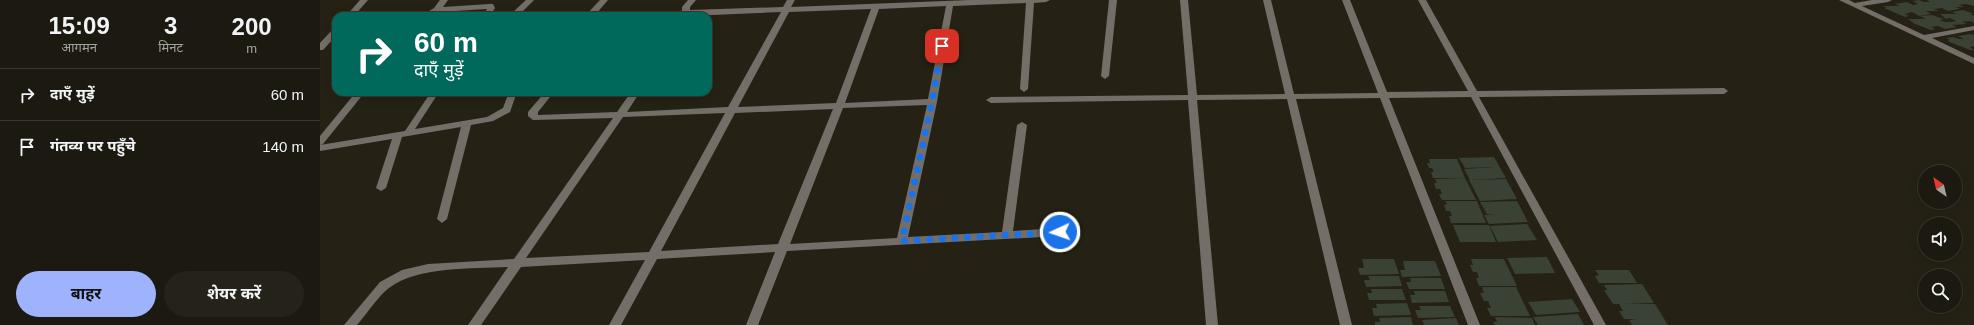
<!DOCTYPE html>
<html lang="hi">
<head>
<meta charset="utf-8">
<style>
	body { margin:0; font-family:Helvetica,"Noto Sans Devanagari",sans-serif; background:#252319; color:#f1f3f6; height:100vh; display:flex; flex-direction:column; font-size:15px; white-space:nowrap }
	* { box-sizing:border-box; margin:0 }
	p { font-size:13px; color:#a0a19f }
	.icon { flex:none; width:22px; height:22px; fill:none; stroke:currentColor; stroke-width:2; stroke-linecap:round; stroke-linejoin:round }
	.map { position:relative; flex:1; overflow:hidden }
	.sheet { display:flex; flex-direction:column; background:#1c1a10; width:320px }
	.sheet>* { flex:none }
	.guide { position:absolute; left:12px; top:12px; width:380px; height:84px; border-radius:12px; box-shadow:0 2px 10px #0003,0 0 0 1px #3a3830; background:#00695c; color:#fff; overflow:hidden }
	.needle { width:26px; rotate:326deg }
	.fabs { position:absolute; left:1598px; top:165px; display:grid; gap:8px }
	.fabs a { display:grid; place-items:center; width:44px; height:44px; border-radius:50%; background:#1c1a10; box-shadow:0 2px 10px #0003,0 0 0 1px #3a3830; font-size:20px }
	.pin { position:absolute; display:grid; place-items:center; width:34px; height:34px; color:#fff; margin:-17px; border-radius:8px; box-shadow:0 2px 6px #0006 }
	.me { position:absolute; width:44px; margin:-22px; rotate:267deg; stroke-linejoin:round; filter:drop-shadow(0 0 3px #0008) }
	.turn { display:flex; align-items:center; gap:14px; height:84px; padding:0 16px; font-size:18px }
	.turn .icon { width:52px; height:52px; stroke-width:2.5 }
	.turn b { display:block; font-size:28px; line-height:34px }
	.eta { display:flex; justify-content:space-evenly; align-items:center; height:68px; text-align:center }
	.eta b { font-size:24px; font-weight:700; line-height:28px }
	.action { display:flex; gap:8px; margin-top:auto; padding:8px 16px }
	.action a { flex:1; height:46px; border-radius:24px; background:#9fb3fd; color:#111; font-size:16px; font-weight:700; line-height:46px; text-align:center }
	.action a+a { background:#252319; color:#f1f3f6 }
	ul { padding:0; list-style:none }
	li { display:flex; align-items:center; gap:12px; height:52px; padding:0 16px; border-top:1px solid #3a3830 }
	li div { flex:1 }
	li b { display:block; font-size:15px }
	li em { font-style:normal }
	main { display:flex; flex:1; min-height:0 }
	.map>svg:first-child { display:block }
	.building { fill:#3a4135 }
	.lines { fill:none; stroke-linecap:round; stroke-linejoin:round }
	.minor { fill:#746e69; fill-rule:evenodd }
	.route { stroke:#1a73e8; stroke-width:7; stroke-dasharray:0 12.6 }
</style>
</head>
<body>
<main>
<section class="sheet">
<div class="eta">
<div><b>15:09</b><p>आगमन</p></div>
<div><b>3</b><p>मिनट</p></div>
<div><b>200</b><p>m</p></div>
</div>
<ul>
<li><svg class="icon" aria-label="right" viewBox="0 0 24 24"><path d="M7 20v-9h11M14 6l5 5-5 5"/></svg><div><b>दाएँ मुड़ें</b></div><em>60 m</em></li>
<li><svg class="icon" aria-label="arrive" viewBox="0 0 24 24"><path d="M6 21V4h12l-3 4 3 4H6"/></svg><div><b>गंतव्य पर पहुँचे</b></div><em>140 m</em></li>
</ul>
<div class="action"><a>बाहर</a><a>शेयर करें</a></div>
</section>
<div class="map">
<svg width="1654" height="325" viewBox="0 0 1654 325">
	<rect width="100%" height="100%" fill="#252215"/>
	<path class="building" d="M1599 0 1604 2H1610L1607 0H1654V6L1646 4 1639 5 1644 7H1636L1640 9 1628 11 1622 8 1614 9 1619 11H1606L1611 14 1599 16 1592 12 1585 14 1589 16 1585 17 1564 8H1567L1563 6H1580L1575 4 1587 2 1593 5 1598 4 1593 1Z
		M1643 10 1654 14H1650L1654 16V23L1650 21 1642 22 1647 24 1632 25 1637 27 1625 29 1618 26 1611 27 1616 29 1611 30 1595 24 1588 19H1606L1600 16 1612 15 1624 19 1620 20 1625 22H1632L1636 21 1630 18 1626 19 1620 14H1637L1632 12Z
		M1651 34 1654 35V46L1650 47 1654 50H1650L1627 41 1630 40 1626 38 1633 37 1639 39H1644L1638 36Z
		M1174 157 1186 178 1150 180 1144 169 1175 167 1145 168 1139 158Z
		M1109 159H1137L1145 178H1113L1111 172H1114L1112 168H1109L1107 163H1110Z
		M1145 178 1156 200H1122L1119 194H1122L1120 189H1116L1114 183H1117L1115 179Z
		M1186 179 1197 199 1160 201 1149 180Z
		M1125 201H1157L1166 223H1131L1129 216H1132L1130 211H1126L1124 205 1127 204Z
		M1197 201 1208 222 1169 224 1164 215 1175 214H1167L1160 202Z
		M1207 224 1217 240 1178 242 1170 226Z
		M1133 225H1169L1176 242H1140Z
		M1227 257 1235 273 1195 274 1187 258Z
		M1042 259H1074L1079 274 1040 275 1038 268H1044Z
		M1151 259H1184L1197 286H1159L1156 278H1159L1157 272H1153L1150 265H1153Z
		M1083 261H1115L1121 276 1082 277 1080 270H1085Z
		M1275 270H1309L1317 283H1279L1275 276 1279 275Z
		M1048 276H1079L1082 286 1046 287 1044 280H1050Z
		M1090 278H1121L1125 289H1089L1086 282H1091Z
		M1322 284 1334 303 1303 304H1335L1348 325H1312L1309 320 1317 319H1304L1299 311H1303L1299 304H1293L1284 290H1287L1284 285Z
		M1162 287H1196L1210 316H1171L1167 308H1171L1168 301H1164L1160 293H1164Z
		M1051 289H1082L1086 300H1049L1047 293H1052Z
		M1094 291H1125L1129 302 1092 303 1090 295H1095Z
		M1252 299 1260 312 1216 315 1208 302Z
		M1087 303 1091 315 1054 316 1052 308H1057L1056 304Z
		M1099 306H1130L1135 317 1098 318 1095 310H1101Z
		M1258 314 1264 325H1218L1213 317Z
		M1091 317 1093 325H1055V322H1060L1059 318Z
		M1175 317 1212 318 1215 325H1175L1173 322H1177Z
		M1136 318 1139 325H1104L1102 320Z"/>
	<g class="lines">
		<path class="minor" d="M40 0H48L34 16H26Z
			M120 0H128L123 7 170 4H173L175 8 170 16H162L167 9 119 12 111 16H101L114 8Z
			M206 0H214L200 14 201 16H193V12Z
			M280 0H288L276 14 362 11V7L368 0H376L370 7V10L463 7 467 0H475L471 7 650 0H730L726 2 714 3 708 89 704 92 700 89 706 3 633 6 617 102 588 237 682 232 697 125 702 122 707 125 693 231 740 228 744 229 746 232 744 235 740 236 467 251 438 325H426L455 252 337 259 301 325H289L325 260 201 267 161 325H148L188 267C152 269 98 266 69 288 59 295 46 315 37 325H24L60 282 82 270 108 264 194 259 293 118 213 120 208 116V112L225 92H234L218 112V115L297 112 311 92H320L307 112 408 107 461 12 370 16H265ZM626 6 608 99 525 103 559 9ZM551 9 516 103 418 107 469 12ZM607 105 577 238 470 244 523 108ZM513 109 458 244 341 251 415 113ZM405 113 329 252 206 258 303 117Z
			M789 0H797L789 76 785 79 781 76Z
			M860 0H868L877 95 965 94 943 0H951L974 94 1058 93 1022 0H1030L1067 92 1148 91 1098 0H1106L1157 91 1404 88 1408 91 1404 94 1159 97 1286 325H1274L1151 97 1069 98 1160 325H1148L1060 98 976 99 1032 325H1020L967 99 877 100 898 325H886L868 100 671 103 666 100 671 97 868 95Z
			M1519 0H1529L1535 3 1552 0H1572L1568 2 1542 6 1604 35 1654 26V30L1612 38 1654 58V64Z
			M13 29H16V36L3 50H0V43Z
			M36 92H45L3 144 0 145V136Z
			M111 92H119L95 129 167 117 183 108 189 92H197L190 112 173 121 151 125 127 219 122 223 117 219 141 127 82 137 66 188 61 191 56 188 72 139 0 151V145L85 131Z"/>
	</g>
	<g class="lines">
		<path class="route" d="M622 46 612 102 582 241 740 232"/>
	</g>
</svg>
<div class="fabs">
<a><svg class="needle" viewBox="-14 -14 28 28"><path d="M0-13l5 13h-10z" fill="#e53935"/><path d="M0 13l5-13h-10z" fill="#a0a19f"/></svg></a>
<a><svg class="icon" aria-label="sound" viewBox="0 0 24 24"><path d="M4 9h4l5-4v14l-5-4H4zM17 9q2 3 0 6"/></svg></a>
<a><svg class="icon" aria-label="search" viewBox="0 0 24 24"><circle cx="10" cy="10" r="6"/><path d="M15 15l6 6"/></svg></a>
</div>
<div class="pin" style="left:622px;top:46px;background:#d93025"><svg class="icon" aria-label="arrive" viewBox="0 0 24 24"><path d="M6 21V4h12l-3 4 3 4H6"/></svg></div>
<svg class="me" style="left:740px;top:232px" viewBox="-20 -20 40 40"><circle r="17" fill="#1a73e8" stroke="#fff" stroke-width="3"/><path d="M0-11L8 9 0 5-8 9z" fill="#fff"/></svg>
<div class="guide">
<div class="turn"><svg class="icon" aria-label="right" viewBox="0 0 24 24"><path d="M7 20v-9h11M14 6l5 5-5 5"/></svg><div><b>60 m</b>दाएँ मुड़ें</div></div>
</div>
</div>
</main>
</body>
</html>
